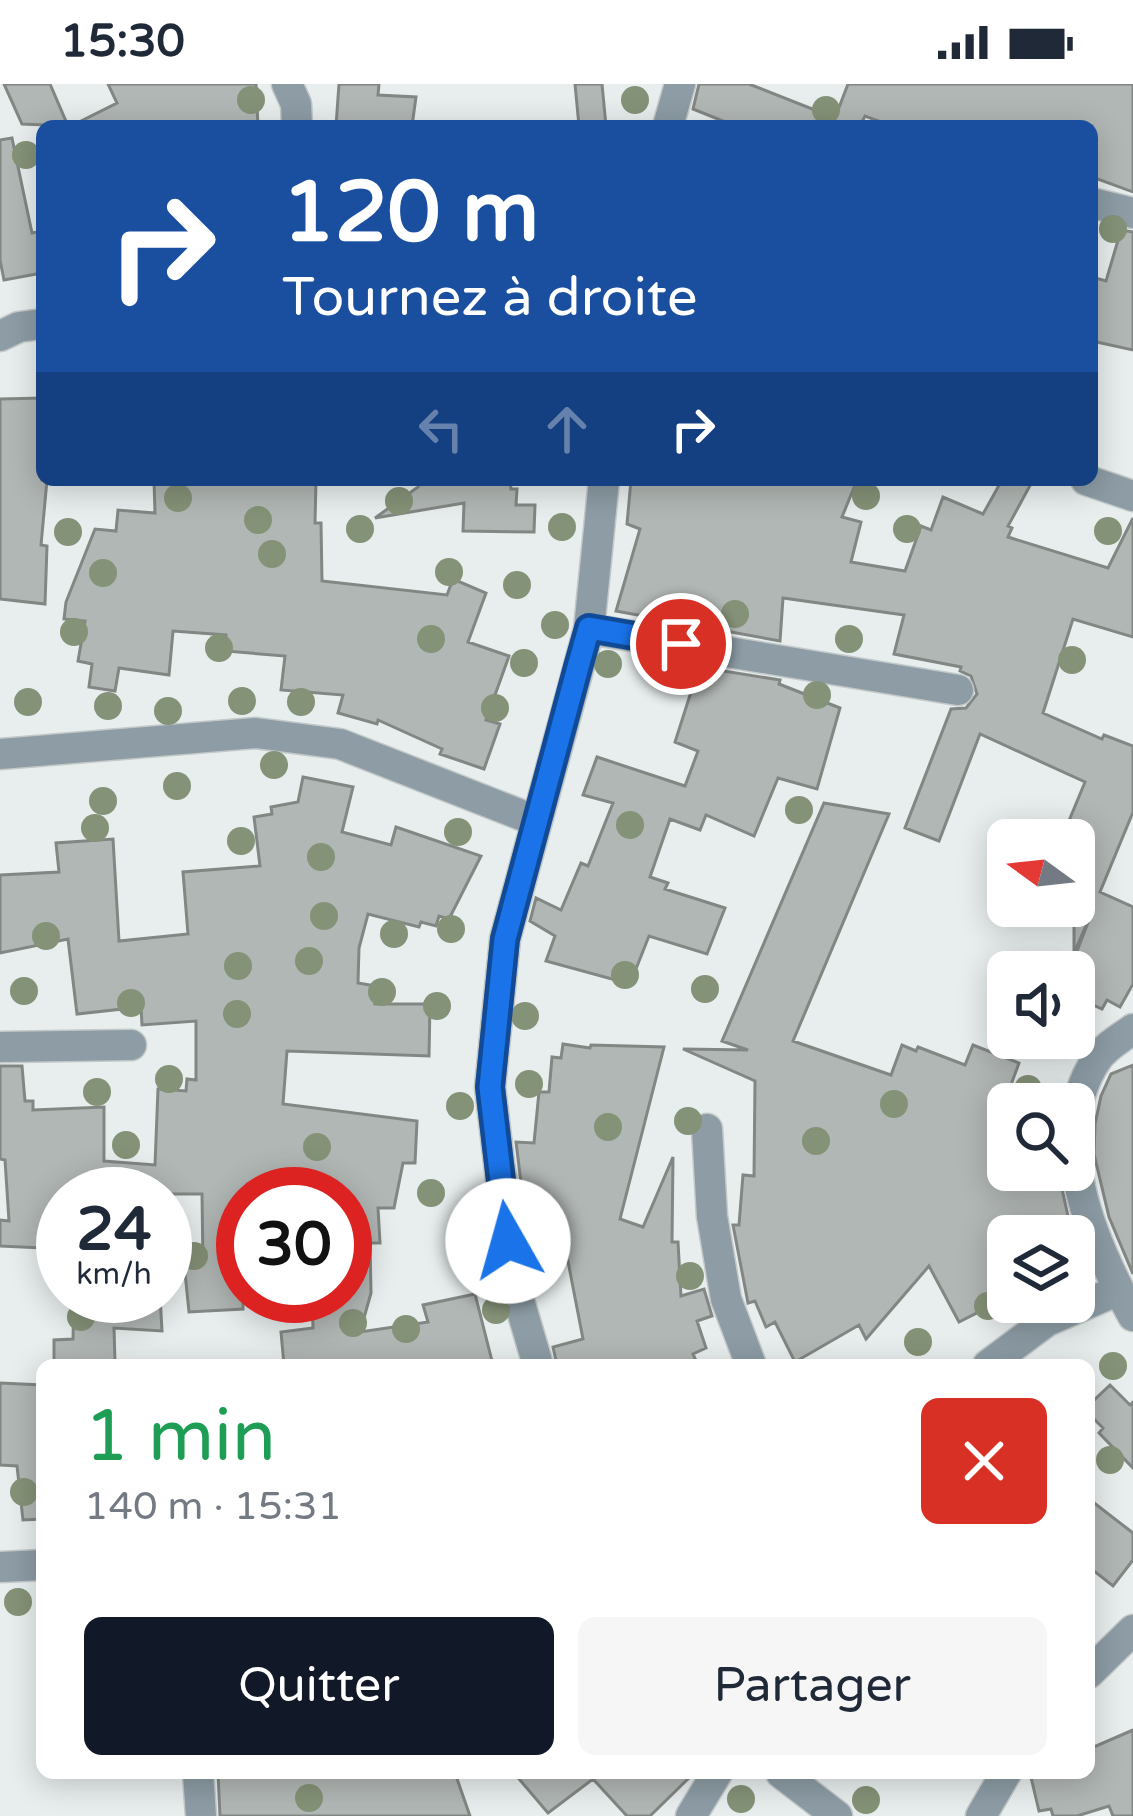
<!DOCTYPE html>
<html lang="fr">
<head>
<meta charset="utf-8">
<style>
	body { margin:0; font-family:"Varela Round",sans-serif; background:#f6f6f7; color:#1f2937; height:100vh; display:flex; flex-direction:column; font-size:45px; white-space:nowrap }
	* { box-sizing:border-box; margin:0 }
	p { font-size:39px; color:#747a83 }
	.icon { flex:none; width:66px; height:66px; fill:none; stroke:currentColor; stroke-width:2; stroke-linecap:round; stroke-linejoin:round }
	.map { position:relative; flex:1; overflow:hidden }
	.side { position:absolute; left:36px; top:1275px; width:1059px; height:420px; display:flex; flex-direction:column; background:#fff; border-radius:18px; box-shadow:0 6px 30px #0003 }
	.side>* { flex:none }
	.guide { position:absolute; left:36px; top:36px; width:1062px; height:366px; border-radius:18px; box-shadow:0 6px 30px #0003; background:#1a4fa0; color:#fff; overflow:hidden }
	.needle { width:78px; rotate:285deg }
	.controls { position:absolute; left:987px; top:735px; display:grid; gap:24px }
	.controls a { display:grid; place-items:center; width:108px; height:108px; border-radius:18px; background:#fff; box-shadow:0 6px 30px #0003; font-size:60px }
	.speed { position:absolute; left:36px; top:1083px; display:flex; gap:24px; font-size:60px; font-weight:700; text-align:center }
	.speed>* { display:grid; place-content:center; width:156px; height:156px; border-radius:50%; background:#fff; box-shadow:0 6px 30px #0003; line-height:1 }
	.speed small { font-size:30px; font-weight:400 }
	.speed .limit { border:18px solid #d22; background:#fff; color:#111 }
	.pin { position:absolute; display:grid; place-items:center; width:102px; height:102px; color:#fff; margin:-51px; border:6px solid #fff; border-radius:50%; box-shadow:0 3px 12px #0007 }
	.me { position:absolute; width:132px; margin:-66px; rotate:353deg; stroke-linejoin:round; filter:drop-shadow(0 0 9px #0008) }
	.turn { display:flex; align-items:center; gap:42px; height:252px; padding:0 48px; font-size:54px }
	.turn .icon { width:156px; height:156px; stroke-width:2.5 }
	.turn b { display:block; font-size:84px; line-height:102px }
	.lanes { display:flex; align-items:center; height:114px; padding:0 48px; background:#0003; justify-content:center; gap:60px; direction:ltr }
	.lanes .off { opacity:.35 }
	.round { display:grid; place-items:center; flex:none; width:126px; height:126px; border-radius:18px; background:#f6f6f7 }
	.head { display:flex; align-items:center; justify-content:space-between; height:204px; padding:0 48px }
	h1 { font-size:72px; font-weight:600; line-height:90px; color:#1e9e55 }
	.primary-button { display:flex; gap:24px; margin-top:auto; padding:24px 48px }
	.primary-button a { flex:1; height:138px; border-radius:18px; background:#111827; color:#fff; font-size:48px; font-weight:600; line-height:138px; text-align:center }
	.primary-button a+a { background:#f6f6f7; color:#1f2937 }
	.status { display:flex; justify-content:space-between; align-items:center; height:84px; padding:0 60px; background:#fff; direction:ltr }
	.status svg { height:33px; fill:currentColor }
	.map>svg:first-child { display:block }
	.building { fill:#b1b7b4; stroke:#828784; stroke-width:3 }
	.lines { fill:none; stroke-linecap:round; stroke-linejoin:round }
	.minor-casing { stroke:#c3c8c8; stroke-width:33 }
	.minor { stroke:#8d9ca5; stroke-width:30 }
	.tree { fill:#849277 }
	.route-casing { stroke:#114b97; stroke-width:30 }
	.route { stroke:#1a73e8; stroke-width:21 }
</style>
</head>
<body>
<div class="status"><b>15:30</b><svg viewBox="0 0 49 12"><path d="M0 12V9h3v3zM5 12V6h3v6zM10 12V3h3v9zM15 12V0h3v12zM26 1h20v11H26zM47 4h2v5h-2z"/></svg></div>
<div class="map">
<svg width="1133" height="1732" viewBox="0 0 1133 1732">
	<rect width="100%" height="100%" fill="#e8eeee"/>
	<path class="building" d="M4 0H50L68 42 22 40Z
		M108 0H256L258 42H71L117 19Z
		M339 0H379L378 11 416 13 412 42H336Z
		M575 0H602L606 42H579Z
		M699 0H749L835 34 848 0H1133V108L1092 93V42H892L865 32 860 42H735L693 25Z
		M12 54 32 149 42 147V189L4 196 0 176V56Z
		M1121 146 1133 148V266L1092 257V193L1106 197Z
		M42 314V396H47L41 461 47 462 45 520 0 515V315Z
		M154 396H316L315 439H321L322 497 447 511 453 495 486 509 468 558 509 572 486 636 500 640 484 685 440 670 442 665 378 636 377 640 338 629 343 611 281 606 285 572 225 567 226 551 173 547 169 591 119 584 115 607 89 603 92 580 78 577 85 537 64 535 66 518 95 445 116 447 118 426 155 429Z
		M418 396H510L511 405H517L516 421H535L534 448 463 447 464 419 375 434 418 403Z
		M631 396H857L842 433 861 438 851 478 905 487 921 442 931 446 943 413 983 430 1002 396H1033L1008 442 1012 444 1008 453 1108 484 1133 434V553L1073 535 1043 629 1102 655 1104 651 1133 662V728L1100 808 1133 823V900L1120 923 1107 916 1102 925 1074 912V875L1092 828 1074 869V756H1061L1085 698 980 650 939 757 905 744 951 625 966 624 977 610 971 592 960 587 961 583 894 570 904 531 783 514 780 557 616 527 640 445 627 440Z
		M699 583 780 596 779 600 840 624 817 705 778 694 754 752 706 731 700 746 670 735 650 793 668 799 665 805 725 824 707 870 649 852 630 900 546 877 555 852 530 837 536 814 561 826 581 779 588 782 613 719 583 711 597 673 685 702 698 667 675 658Z
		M303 693 353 703 342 748 391 761 396 743 481 772 449 835 439 832 436 842 421 838 419 843 368 830 359 864 358 899 376 902 375 920H430L429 972 287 967 283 1020 417 1037 415 1079H403L394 1124H378L380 1159H370L371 1209 360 1248 428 1238 423 1221 475 1210 493 1281H284L281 1248 313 1244 312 1212H345V1110H243V1225L189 1228 184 1179 203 1180 202 1110H63V1165L0 1162V1136L9 1137 5 1076 0 1075V982H22L25 1017H33V1026L104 1023V1077L155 1081 158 1005 186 1007 187 995 196 996V937L142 941 141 923 77 930 68 855 0 869V791L59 788 56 759 113 755 119 857 188 850 183 788 260 782 254 733 272 730 271 723 298 718Z
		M824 719 889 730 793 957 891 991 902 961 916 967 918 963 965 981 973 961 1019 979 1008 1009V1086H1058L1069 1137 1046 1152H1008V1213L959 1238 929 1182 866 1255 859 1241 795 1278 775 1238 766 1243 755 1217 748 1219 733 1141H739L743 1091 754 1092 755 997 683 965 748 966 722 957Z
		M563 960 590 964 591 961 664 963 620 1135 643 1143 673 1073 672 1158H678L681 1212 704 1205 712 1232 697 1237 706 1264 693 1270 698 1281H557L553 1263 583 1255 566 1167 530 1172 516 1058 534 1059 539 1008H549L552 973 561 974Z
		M1133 981V1190L1109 1133 1094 1070 1095 1040 1101 1012 1111 990Z
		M74 1212H160L162 1247 114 1244 115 1279 54 1281V1256L73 1255Z
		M0 1299 42 1301V1435L23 1436 17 1382 0 1381Z
		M1110 1301 1130 1321 1133 1318V1384L1099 1349 1103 1344 1089 1330V1321Z
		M1089 1415 1133 1449V1476L1113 1502 1089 1483Z
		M1133 1646V1732H1113L1109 1722 1077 1732H1053L1051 1725 1039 1727 1030 1689H1089V1665Z
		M218 1689H455L470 1732H220Z
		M514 1689H694L650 1732H627L593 1695 548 1729Z"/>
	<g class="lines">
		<g class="minor-casing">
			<path id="minor" d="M287 0 296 20 297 42
				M668 42 680 0
				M1092 119 1133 129
				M0 252 19 243 42 240
				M1086 396 1133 412
				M589 545 958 606
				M0 670 256 649 340 660 534 736
				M1133 945C1121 954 1105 963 1097 975 1045 1052 1093 1160 1133 1232
				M0 963 131 961
				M707 1045 712 1132 726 1215 751 1281
				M538 1281 513 1196 490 1003 505 855 589 545 604 396
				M988 1281 1047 1237 1119 1206
				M0 1483 42 1481
				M1089 1589 1133 1546
				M198 1689 201 1732
				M781 1689 837 1732
				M691 1732 717 1689
				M981 1732 1006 1689"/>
		</g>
		<use href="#minor" class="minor"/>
	</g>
	<g class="tree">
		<circle cx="251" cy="16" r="14"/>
		<circle cx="635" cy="16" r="14"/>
		<circle cx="826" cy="26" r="14"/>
		<circle cx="26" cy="71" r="14"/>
		<circle cx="1113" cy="145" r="14"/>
		<circle cx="866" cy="412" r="14"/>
		<circle cx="178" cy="414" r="14"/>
		<circle cx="399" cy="417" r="14"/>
		<circle cx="258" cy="436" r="14"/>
		<circle cx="562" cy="443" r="14"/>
		<circle cx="360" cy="445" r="14"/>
		<circle cx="907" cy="445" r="14"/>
		<circle cx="1108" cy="447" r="14"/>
		<circle cx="68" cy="448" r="14"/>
		<circle cx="272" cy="470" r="14"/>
		<circle cx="449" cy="488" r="14"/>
		<circle cx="103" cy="489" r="14"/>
		<circle cx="517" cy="501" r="14"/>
		<circle cx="735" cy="530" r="14"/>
		<circle cx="555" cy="541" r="14"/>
		<circle cx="74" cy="548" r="14"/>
		<circle cx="431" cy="555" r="14"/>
		<circle cx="849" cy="555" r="14"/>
		<circle cx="219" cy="564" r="14"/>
		<circle cx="1072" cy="576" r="14"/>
		<circle cx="524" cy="579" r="14"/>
		<circle cx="608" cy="580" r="14"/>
		<circle cx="817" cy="611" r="14"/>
		<circle cx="242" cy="617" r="14"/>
		<circle cx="28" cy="618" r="14"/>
		<circle cx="301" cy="618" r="14"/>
		<circle cx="108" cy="622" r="14"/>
		<circle cx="495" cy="624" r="14"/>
		<circle cx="168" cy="627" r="14"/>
		<circle cx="274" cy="681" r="14"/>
		<circle cx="177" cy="702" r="14"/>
		<circle cx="103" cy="717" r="14"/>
		<circle cx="799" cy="726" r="14"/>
		<circle cx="630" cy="741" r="14"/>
		<circle cx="95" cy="744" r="14"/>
		<circle cx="458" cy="748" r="14"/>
		<circle cx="241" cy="757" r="14"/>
		<circle cx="321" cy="773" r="14"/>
		<circle cx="324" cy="832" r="14"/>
		<circle cx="451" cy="845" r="14"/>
		<circle cx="394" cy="850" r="14"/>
		<circle cx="46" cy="852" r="14"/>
		<circle cx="309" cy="877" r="14"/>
		<circle cx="238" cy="882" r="14"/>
		<circle cx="625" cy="891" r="14"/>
		<circle cx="705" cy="905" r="14"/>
		<circle cx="24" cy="907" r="14"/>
		<circle cx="382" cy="908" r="14"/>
		<circle cx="131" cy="919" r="14"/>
		<circle cx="437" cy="922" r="14"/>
		<circle cx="237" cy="930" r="14"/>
		<circle cx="525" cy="932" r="14"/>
		<circle cx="169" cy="995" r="14"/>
		<circle cx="529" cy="1000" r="14"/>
		<circle cx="1028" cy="1005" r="14"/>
		<circle cx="97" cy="1008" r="14"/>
		<circle cx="894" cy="1020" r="14"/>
		<circle cx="460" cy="1022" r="14"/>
		<circle cx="688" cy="1037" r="14"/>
		<circle cx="608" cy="1043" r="14"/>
		<circle cx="816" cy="1057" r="14"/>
		<circle cx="126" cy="1061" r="14"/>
		<circle cx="317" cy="1063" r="14"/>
		<circle cx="431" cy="1109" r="14"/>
		<circle cx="194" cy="1172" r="14"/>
		<circle cx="690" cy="1192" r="14"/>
		<circle cx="988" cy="1222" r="14"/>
		<circle cx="496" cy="1226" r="14"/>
		<circle cx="81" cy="1233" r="14"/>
		<circle cx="353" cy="1239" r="14"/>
		<circle cx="406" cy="1245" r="14"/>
		<circle cx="918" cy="1258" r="14"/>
		<circle cx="1113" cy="1282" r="14"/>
		<circle cx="1110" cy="1376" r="14"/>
		<circle cx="24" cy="1408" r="14"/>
		<circle cx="18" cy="1518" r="14"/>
		<circle cx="309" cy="1714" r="14"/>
		<circle cx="741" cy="1715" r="14"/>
		<circle cx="866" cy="1716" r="14"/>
	</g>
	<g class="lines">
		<g class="route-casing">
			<path id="route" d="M508 1157 490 1003 505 855 578 583 589 544 681 560"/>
		</g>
		<use href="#route" class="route"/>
	</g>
</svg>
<div class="controls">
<a><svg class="needle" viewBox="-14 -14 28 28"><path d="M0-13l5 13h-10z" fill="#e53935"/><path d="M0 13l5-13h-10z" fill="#747a83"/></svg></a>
<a><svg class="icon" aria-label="sound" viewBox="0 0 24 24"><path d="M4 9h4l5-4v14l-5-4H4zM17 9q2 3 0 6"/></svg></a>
<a><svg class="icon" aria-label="search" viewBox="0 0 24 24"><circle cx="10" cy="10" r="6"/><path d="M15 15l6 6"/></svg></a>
<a><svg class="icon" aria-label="layers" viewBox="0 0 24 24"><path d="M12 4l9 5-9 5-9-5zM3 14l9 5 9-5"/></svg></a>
</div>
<div class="speed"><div>24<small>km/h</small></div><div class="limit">30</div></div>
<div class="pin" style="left:681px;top:560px;background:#d93025"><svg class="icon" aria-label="arrive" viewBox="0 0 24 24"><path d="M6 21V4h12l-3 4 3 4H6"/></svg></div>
<svg class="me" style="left:508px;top:1157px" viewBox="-20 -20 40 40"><circle r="19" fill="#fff"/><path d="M0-13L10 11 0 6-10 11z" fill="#1a73e8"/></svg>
<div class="guide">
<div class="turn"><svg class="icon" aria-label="right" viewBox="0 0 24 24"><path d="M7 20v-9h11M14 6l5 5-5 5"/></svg><div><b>120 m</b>Tournez à droite</div></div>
<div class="lanes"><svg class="icon off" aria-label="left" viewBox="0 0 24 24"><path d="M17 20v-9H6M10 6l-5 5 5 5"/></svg><svg class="icon off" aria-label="ahead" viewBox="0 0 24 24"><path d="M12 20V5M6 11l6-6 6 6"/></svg><svg class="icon" aria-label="right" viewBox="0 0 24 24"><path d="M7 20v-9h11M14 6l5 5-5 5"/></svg></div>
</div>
<section class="side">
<div class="head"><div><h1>1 min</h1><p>140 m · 15:31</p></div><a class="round" style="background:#d93025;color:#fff"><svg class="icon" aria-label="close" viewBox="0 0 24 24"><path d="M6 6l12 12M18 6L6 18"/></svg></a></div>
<div class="primary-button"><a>Quitter</a><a>Partager</a></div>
</section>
</div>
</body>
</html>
